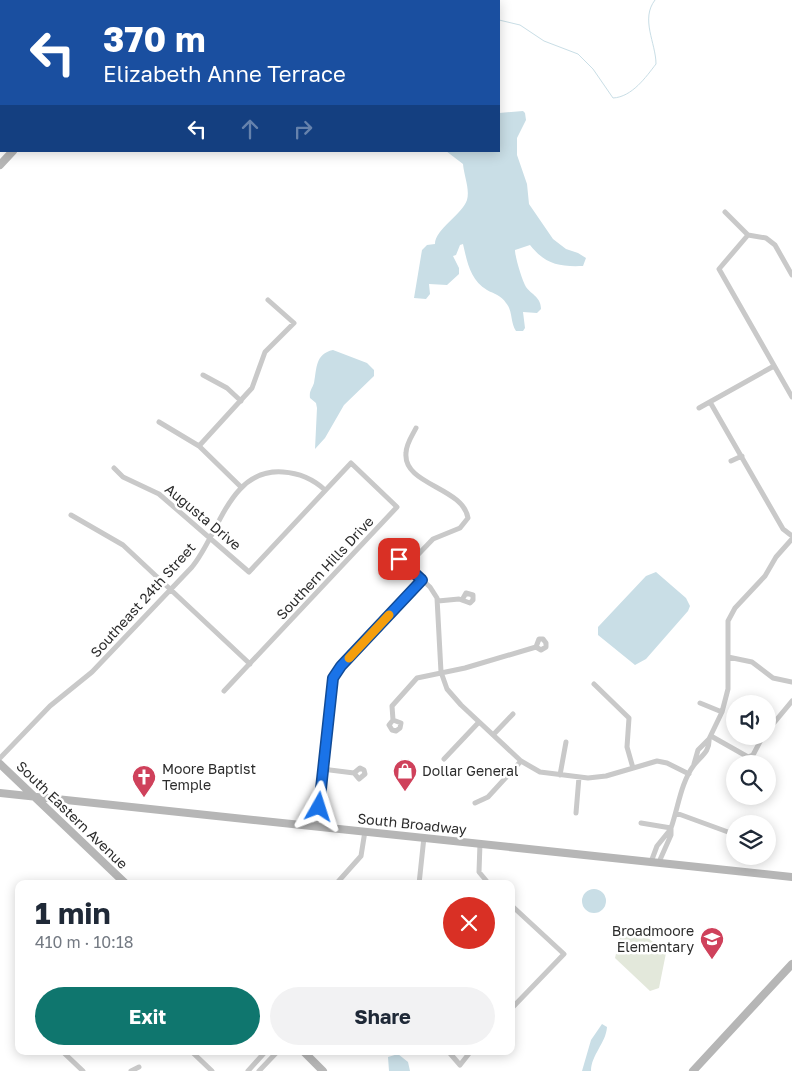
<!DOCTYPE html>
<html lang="en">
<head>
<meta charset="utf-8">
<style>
	body { margin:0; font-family:"Golos Text",sans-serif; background:#f2f2f3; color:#1f2937; height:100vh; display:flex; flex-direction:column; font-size:19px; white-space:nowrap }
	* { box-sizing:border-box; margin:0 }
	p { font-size:16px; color:#747a83 }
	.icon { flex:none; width:28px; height:28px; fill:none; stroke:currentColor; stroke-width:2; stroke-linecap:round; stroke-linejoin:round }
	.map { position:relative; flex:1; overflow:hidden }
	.side { position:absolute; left:15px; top:880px; width:500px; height:175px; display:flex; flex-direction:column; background:#fff; border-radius:10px; box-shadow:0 2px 12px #0003 }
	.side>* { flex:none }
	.hud { position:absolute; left:0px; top:0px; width:500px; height:152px; box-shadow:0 2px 12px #0003; background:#1a4fa0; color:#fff; overflow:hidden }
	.controls { position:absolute; left:726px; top:695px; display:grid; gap:10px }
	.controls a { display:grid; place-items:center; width:50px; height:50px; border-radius:50%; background:#fff; box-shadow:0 2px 12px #0003; font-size:25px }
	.pin { position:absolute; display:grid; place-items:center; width:42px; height:42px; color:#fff; margin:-21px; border-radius:10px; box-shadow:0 2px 8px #0006 }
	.me { position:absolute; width:55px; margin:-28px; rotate:6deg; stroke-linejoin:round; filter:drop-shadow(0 0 4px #0008) }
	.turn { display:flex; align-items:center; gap:18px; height:105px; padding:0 20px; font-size:22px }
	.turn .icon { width:65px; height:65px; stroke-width:2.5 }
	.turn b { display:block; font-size:35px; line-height:42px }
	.lanes { display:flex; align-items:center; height:48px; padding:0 20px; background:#0003; justify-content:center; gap:25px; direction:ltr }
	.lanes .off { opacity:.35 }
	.round { display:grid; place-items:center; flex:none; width:52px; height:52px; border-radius:26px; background:#f2f2f3 }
	.headline { display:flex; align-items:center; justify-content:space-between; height:85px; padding:0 20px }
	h1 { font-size:30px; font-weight:700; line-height:38px }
	.primary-button { display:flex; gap:10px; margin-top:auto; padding:10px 20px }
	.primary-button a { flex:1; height:58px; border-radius:30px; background:#0f766e; color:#fff; font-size:20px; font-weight:700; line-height:58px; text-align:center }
	.primary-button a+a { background:#f2f2f3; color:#1f2937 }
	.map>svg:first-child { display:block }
	.green { fill:#e3e8db }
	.water { fill:#c9dee6 }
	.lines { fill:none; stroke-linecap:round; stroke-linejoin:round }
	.stream { stroke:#c9dee6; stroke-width:1 }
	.street { stroke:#c9c9c9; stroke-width:5 }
	.secondary { stroke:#b6b6b6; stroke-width:8 }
	.route-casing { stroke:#114b97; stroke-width:12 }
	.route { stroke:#1a73e8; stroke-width:9 }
	.slow { stroke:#f59e0b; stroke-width:9 }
	.labels { text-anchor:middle; stroke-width:5; stroke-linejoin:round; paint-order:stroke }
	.street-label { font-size:14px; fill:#2c2c2c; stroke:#fff }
	.poi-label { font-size:14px; fill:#2c2c2c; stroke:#fff; text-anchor:start }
</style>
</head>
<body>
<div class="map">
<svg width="792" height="1071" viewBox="0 0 792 1071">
	<rect width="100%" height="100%" fill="#fff"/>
	<path class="green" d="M632 926C644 932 654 947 667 948L659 988 650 991 615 958 622 928Z"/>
	<path class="water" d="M523 111 525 113 526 120 517 138V155L527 184 529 204 553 239 566 249 578 253 586 258 583 266C559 267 545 264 530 245L515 250C515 257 522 280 526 287 532 295 541 297 541 309L537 313 523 312 525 328 523 331H516C510 322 513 311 506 303 501 295 494 294 487 290 470 280 467 261 463 244L460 245 456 255 453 256 459 268V274L447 285 429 284 430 294 426 299 414 298 422 250 427 245 435 244C435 229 462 215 467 200 470 189 464 176 463 164L446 151H499V113Z
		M333 350 367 363 374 370V376L344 405 325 438 315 449 317 408 316 403 310 398C309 391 312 389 314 383 317 368 315 354 333 350Z
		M656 572 686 598 690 606 688 611 646 659 635 665 598 635V627L646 576Z
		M582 901a12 12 0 1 1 24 0a12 12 0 1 1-24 0Z
		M602 1024 607 1027C606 1043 591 1055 591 1071H582L591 1040Z
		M398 1054 408 1062 410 1071H389L388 1057Z"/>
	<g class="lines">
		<path class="stream" d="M465 0 467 1
			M499 20 520 25 544 41 578 54 593 69 613 98C632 97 646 77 656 64 656 43 640 19 655 0"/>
		<path class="street" d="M232 0 233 1
			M725 212 748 235 766 238 775 245 792 275
			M748 235 719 269 792 397
			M203 375 227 388 241 401
			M710 402 783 529 792 536
			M699 408 774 366
			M159 422 199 446 241 487
			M199 446 252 388 265 352 294 323 268 300
			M731 461 742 456
			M114 468 123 477 159 494 249 572 351 463 397 507 224 691
			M71 515 123 545 250 664
			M399 559 430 587 437 598 441 672 447 689 461 705 521 761 540 772 588 778 606 776 657 761 667 763 689 774
			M407 566 433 539 460 528 468 518C463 487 403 485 406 453 406 444 412 436 416 428
			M438 601 459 599 470 603 473 600V595L466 593 462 600
			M728 657 752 662 773 678 792 682
			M594 684 629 718 627 747 633 768
			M700 703 722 712
			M393 720 401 723 400 728 396 731 392 730 389 725 393 720 392 706 417 678 465 668 536 647 541 650 546 647V643L543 639H539L536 647
			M768 730 792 701
			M493 735 513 714
			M711 736 748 757 753 755 763 736
			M709 739 722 712 728 689V621L735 608 765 576 776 557 792 539
			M0 758 50 706 92 672 192 567C219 535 229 468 283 472 299 473 313 479 325 490
			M444 759 479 722
			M322 769 354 773 359 779 365 774 364 770 360 768 354 773
			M560 775 566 742
			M475 803 488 797 521 761
			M576 813 579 777
			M676 813 728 832
			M641 823 671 828
			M316 826 333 678 341 666 422 580
			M480 843 479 872 489 884
			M651 862 657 846 670 830
			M659 862 671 835V828C678 808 681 782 694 765 701 756 710 752 709 739L698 750 694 764
			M336 884 361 856 365 831
			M419 884 424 837
			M511 905 564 954 511 1009
			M65 1051 64 1053 83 1071
			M191 1051 212 1071
			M448 1051 460 1065 471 1051
			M131 1071 139 1067
			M248 1071 266 1051
			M259 1071 278 1051"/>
		<path class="secondary" d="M154 1 155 0
			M0 165 13 151
			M0 764 126 884
			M0 793 792 877
			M303 1051 323 1071
			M693 1071 792 964"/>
	</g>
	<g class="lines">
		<g class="route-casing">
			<path id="route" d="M319 807 333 678 341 666 422 580 399 559"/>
		</g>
		<use href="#route" class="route"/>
		<path class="slow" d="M349 658 389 615"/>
	</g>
	<defs>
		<g id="shop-pin" transform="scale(1.25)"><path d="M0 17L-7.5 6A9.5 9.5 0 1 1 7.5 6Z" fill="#cf415b" stroke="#fff"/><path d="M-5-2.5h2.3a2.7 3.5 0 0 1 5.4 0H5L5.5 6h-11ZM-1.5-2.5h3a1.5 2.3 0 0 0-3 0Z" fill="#fff"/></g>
		<g id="church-pin" transform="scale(1.25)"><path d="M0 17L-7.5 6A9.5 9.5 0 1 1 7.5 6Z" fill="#cf415b" stroke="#fff"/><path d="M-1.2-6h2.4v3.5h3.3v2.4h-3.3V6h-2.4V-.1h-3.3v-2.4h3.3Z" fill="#fff"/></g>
		<g id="school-pin" transform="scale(1.25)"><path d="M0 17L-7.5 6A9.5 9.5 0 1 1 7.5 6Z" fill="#cf415b" stroke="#fff"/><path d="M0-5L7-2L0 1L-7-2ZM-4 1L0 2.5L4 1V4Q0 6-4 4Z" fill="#fff"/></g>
	</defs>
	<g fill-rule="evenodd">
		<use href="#shop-pin" x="405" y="771"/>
		<use href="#church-pin" x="144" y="777"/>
		<use href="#school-pin" x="712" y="939"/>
	</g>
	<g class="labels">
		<g class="street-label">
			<text transform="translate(203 517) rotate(40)" y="5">Augusta Drive</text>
			<text transform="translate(325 568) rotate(-47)" y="5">Southern Hills Drive</text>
			<text transform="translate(143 600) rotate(-48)" y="5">Southeast 24th Street</text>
			<text transform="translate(72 815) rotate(44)" y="5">South Eastern Avenue</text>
			<text transform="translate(412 824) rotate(6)" y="5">South Broadway</text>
		</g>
		<g class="poi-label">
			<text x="162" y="774">Moore Baptist<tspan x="162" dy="16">Temple</tspan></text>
			<text x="422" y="776">Dollar General</text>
			<text x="694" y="936" text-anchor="end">Broadmoore<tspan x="694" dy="16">Elementary</tspan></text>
		</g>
	</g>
</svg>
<div class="controls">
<a><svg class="icon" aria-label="sound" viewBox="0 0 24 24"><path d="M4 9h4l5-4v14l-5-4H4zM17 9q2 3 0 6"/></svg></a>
<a><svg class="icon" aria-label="search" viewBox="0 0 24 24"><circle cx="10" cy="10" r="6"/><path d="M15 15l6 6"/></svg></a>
<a><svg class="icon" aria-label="layers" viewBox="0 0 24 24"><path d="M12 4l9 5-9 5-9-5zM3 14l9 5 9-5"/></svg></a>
</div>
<div class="pin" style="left:399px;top:559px;background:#d93025"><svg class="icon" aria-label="arrive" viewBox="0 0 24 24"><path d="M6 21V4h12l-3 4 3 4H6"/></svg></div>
<svg class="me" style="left:319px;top:807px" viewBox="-20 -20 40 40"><path d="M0-17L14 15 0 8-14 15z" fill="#1a73e8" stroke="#fff" stroke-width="4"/></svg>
<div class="hud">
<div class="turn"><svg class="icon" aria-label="left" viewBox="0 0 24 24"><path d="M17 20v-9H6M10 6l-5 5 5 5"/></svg><div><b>370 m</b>Elizabeth Anne Terrace</div></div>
<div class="lanes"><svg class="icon" aria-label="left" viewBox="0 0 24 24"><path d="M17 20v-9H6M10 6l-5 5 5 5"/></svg><svg class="icon off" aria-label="ahead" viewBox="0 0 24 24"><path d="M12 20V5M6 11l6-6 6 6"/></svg><svg class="icon off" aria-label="right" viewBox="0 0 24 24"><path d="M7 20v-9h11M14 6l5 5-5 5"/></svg></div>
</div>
<section class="side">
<div class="headline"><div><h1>1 min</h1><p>410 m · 10:18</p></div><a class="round" style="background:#d93025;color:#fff"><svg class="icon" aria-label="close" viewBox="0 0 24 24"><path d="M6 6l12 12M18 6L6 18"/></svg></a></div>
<div class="primary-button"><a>Exit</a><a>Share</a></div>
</section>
</div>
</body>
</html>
